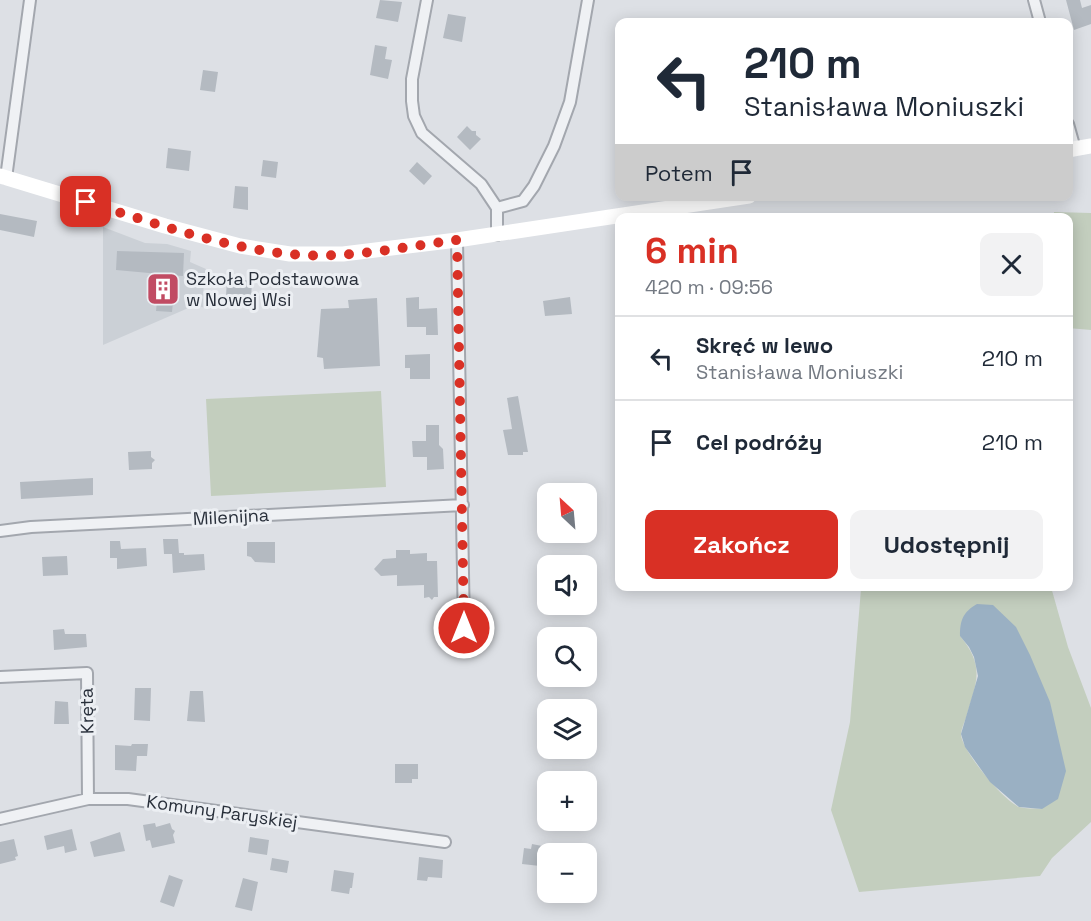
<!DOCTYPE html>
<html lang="pl">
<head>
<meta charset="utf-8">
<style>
	body { margin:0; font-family:"Space Grotesk",sans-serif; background:#f2f2f3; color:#1f2937; height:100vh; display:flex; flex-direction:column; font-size:22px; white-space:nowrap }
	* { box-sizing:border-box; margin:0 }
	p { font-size:20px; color:#747a83 }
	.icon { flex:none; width:33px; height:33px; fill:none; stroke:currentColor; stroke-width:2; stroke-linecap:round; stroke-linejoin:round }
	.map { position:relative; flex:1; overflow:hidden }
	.sheet { position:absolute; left:615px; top:213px; width:458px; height:378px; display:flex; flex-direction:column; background:#fff; border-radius:12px; box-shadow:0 3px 15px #0003 }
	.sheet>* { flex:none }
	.guide { position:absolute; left:615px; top:18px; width:458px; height:183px; border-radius:12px; box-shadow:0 3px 15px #0003; background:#fff; color:#1f2937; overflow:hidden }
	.needle { width:39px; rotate:334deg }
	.tools { position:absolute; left:537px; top:483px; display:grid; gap:12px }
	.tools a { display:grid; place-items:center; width:60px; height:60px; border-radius:12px; background:#fff; box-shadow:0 3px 15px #0003; font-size:30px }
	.pin { position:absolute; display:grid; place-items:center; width:51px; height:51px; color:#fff; margin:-26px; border-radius:12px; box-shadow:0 3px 9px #0006 }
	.me { position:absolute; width:66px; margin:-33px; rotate:0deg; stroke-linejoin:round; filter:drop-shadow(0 0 4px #0008) }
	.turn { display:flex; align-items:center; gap:21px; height:126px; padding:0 30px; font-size:27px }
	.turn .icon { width:78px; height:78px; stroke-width:2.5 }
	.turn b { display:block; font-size:42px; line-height:51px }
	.then { display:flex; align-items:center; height:57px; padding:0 30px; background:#0003; gap:12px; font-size:22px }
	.round { display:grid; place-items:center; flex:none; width:63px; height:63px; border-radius:12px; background:#f2f2f3 }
	.headline { display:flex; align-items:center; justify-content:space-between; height:102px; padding:0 30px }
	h1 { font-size:36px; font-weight:700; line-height:45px; color:#d93025 }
	.cta { display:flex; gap:12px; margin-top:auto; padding:12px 30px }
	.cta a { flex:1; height:69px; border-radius:12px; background:#d93025; color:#fff; font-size:24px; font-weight:700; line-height:69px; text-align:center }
	.cta a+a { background:#f2f2f3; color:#1f2937 }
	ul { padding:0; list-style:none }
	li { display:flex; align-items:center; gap:18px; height:84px; padding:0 30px; border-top:2px solid #e0e1e3 }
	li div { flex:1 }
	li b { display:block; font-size:22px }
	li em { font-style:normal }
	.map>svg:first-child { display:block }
	.built { fill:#cbd0d6 }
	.green { fill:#c3cebe; fill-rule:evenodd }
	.water { fill:#9ab0c3 }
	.building { fill:#b4bac1 }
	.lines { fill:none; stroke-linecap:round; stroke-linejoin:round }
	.minor-casing { stroke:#a3a7ae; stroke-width:14 }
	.minor { stroke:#eff1f4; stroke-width:10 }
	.secondary { stroke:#fff; stroke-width:15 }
	.route { stroke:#d93025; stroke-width:10; stroke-dasharray:0 18 }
	.labels { text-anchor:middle; stroke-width:6; stroke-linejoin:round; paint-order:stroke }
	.poi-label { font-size:18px; fill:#282f3a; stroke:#eceff3; text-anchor:start }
	.street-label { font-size:18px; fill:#282f3a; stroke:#eceff3 }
</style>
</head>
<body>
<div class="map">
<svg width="1091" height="921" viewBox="0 0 1091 921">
	<rect width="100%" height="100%" fill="#dde0e5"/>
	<path class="built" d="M103 227 145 243 167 244 191 251 190 262 206 269 203 293 215 309 193 306 103 345Z"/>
	<path class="green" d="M1054 212 1091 213V330L1068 328V218L1054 217Z
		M381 391 386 487 211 496 206 399Z
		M868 586 1051 587 1068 647 1091 708V822L1052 858 1040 876 859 892 831 810 850 722 861 589ZM960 636 1050 702 1042 809C1035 808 1025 809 1019 807 1003 800 963 752 961 735 961 730 964 723 966 718 976 683 986 667 960 636Z"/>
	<path class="water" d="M977 604 993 605 1016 627 1030 655 1050 702 1066 771 1058 799 1042 809 1019 807 990 782 965 747 961 734 978 676 974 657 969 647 960 636C960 620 963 612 977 604Z"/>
	<path class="building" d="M380 0 402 2 398 22 376 18Z
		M1066 0H1080L1082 8 1091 5V24L1074 30Z
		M448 14 466 17 462 42 443 38Z
		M375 45 387 47 385 59 392 60 388 79 370 75Z
		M203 70 218 72 215 92 200 90Z
		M467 126 472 131H476V135L481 139 470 150 457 137Z
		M168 148 191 151 189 171 166 168Z
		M263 160 278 162 276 178 261 176Z
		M417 162 432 176 424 185 409 171Z
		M235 186 248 187V210L233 208Z
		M0 214 37 221 34 237 0 230Z
		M117 251 184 253 183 276 168 275 167 301 173 302 172 312 156 311 160 274 116 270Z
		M227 278 252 281 251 299 226 297Z
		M419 297V309L437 308 438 335H426V327H407L406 298Z
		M570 297 572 314 545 316 543 301Z
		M377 298 380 366 324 369 323 358 317 357 321 309 349 308 348 300Z
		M430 354V379H410V368H405V355Z
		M518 396 528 452H523V455H508L503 430 512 429 507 398Z
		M426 425H439V445L443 449 444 469 427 470V457H413L412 441H426Z
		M151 451V457L155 460 152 463V469L129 470 128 452Z
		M93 478V495L21 499 20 482Z
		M163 539H178L179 553H184V555L204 554 205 570 173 573 172 554H164Z
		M110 541H120L121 549 146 548 147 566 117 569V558H110Z
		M247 542H275V563L255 562 251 557 247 556Z
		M396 550H410V554L427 553V561H437L438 597H434L432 600 429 597 424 598V585L397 586V575L381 576 374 569 383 559 396 558Z
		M67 556 68 575 43 576 42 557Z
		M64 629 65 634H86L87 647 54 650 53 630Z
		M135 688H151L150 721 134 720Z
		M190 691H203L205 722 187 721Z
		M55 701 68 702 69 724H54Z
		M132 744H148L147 756H137L136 771 115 770V745L131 746Z
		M395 764H418V779H412V783H395Z
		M155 823 156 827 170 823 172 829 175 831 173 835 175 843 152 848 150 840 146 841 143 825Z
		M72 829 77 850 65 853 64 846 47 850 44 836Z
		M120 832 125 851 94 857 90 842Z
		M250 837 269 840 267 855 248 852Z
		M14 839 18 856 15 857 16 860 0 864V842Z
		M532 844 542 846 540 866 522 864 524 848 531 849Z
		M419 857 443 860 442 878 428 877 427 881 417 880Z
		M272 858 289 861 287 873 270 870Z
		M334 870 354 873 352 888H350L349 894 331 891Z
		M169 875 183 880 174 907 160 902Z
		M243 878 258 882 252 911 235 907Z"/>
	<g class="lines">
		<g class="minor-casing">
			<path id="minor" d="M427 0 412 79V101L414 116 422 133 481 184 497 208V235
				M1034 0 1040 22
				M1068 124 1075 149
				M6 178 30 0
				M497 208 523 201 534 186 554 146 570 102 588 0
				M457 240 464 628
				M0 531 31 527 463 505
				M0 677 87 673 88 799
				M0 819 88 799H128L445 842"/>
		</g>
		<use href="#minor" class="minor"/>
		<path class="secondary" d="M1068 150 1091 146
			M0 176 165 226 240 246 290 254H343L457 240 749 196"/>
	</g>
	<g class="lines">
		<path class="route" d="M86 202C152 222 220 247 289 254 344 260 402 247 457 240L464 628"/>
	</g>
	<defs>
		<g id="building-square" transform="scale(1.725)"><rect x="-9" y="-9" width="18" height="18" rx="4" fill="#c14b63" stroke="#eceff3"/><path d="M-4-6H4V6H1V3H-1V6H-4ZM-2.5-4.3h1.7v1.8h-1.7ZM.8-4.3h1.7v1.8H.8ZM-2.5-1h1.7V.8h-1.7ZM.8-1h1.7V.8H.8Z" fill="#fff"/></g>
	</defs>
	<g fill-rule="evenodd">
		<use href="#building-square" x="163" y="289"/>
	</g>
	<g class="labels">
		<g class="poi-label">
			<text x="186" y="285">Szkoła Podstawowa<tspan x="186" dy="21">w Nowej Wsi</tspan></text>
		</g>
		<g class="street-label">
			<text transform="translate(231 517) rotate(-3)" y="6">Milenijna</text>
			<text transform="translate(87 711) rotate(-91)" y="6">Kręta</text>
			<text transform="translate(222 812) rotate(8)" y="6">Komuny Paryskiej</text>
		</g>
	</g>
</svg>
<div class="tools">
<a><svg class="needle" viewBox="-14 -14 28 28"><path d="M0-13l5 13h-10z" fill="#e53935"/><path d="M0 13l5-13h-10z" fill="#747a83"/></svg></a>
<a><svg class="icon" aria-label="sound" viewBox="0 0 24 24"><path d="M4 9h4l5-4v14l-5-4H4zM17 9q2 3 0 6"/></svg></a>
<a><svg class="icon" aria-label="search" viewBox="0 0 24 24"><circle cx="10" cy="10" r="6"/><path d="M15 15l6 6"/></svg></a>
<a><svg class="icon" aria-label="layers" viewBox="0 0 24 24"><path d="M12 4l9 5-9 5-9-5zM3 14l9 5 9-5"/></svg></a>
<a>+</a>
<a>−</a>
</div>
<div class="pin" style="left:86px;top:202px;background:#d93025"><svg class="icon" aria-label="arrive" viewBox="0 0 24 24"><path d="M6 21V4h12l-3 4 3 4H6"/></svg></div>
<svg class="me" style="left:464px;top:628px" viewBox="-20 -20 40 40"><circle r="17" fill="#d93025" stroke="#fff" stroke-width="3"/><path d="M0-11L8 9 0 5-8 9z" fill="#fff"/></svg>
<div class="guide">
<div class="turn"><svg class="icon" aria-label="left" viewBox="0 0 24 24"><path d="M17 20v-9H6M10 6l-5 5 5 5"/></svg><div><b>210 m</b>Stanisława Moniuszki</div></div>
<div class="then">Potem<svg class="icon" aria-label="arrive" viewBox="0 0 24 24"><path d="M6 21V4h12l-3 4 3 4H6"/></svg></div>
</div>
<section class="sheet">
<div class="headline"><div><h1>6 min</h1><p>420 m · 09:56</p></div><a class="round"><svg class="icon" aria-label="close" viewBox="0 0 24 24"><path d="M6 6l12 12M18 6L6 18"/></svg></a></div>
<ul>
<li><svg class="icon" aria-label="left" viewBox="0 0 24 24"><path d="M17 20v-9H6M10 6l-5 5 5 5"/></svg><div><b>Skręć w lewo</b><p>Stanisława Moniuszki</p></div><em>210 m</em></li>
<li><svg class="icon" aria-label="arrive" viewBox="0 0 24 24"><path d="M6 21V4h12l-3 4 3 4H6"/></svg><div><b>Cel podróży</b></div><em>210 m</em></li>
</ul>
<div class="cta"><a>Zakończ</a><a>Udostępnij</a></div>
</section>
</div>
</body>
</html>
